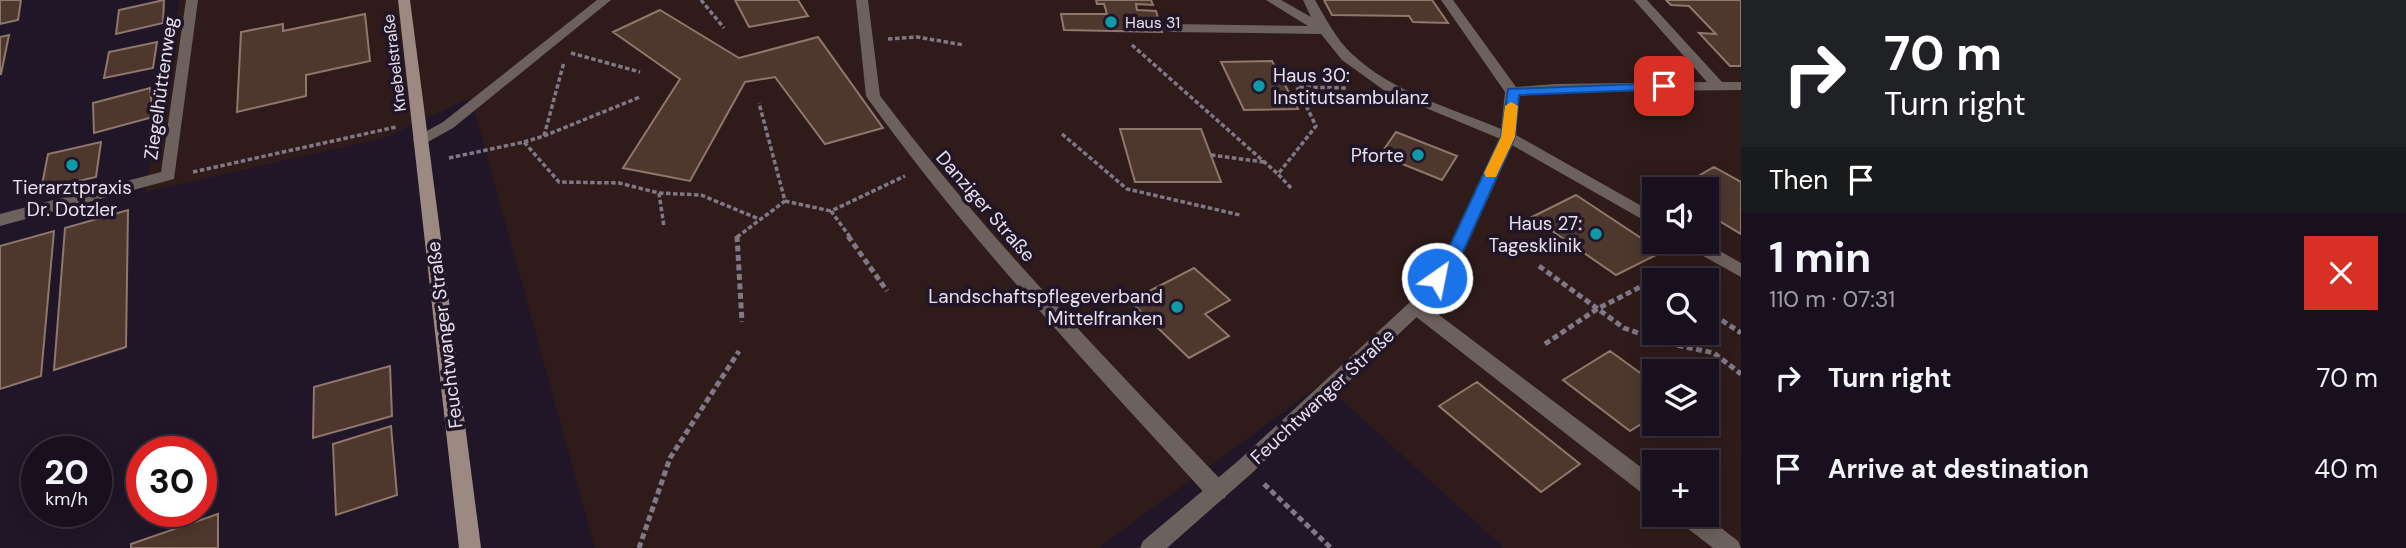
<!DOCTYPE html>
<html lang="en">
<head>
<meta charset="utf-8">
<style>
	body { margin:0; font-family:"DM Sans",sans-serif; background:#211927; color:#f1f3f6; height:100vh; display:flex; flex-direction:column; font-size:26px; white-space:nowrap }
	* { box-sizing:border-box; margin:0 }
	p { font-size:23px; color:#9f9da4 }
	.icon { flex:none; width:38px; height:38px; fill:none; stroke:currentColor; stroke-width:2; stroke-linecap:round; stroke-linejoin:round }
	.map { position:relative; flex:1; overflow:hidden }
	.sheet { display:flex; flex-direction:column; background:#18101e; width:665px }
	.sheet>* { flex:none }
	.hud { background:#202124; color:#fff; overflow:hidden }
	.tools { position:absolute; left:1642px; top:177px; display:grid; gap:14px }
	.tools a { display:grid; place-items:center; width:77px; height:77px; border-radius:0px; background:#18101e; box-shadow:0 4px 18px #0003,0 0 0 2px #36303c; font-size:35px }
	.speed { position:absolute; left:21px; top:436px; display:flex; gap:14px; font-size:35px; font-weight:700; text-align:center }
	.speed>* { display:grid; place-content:center; width:91px; height:91px; border-radius:50%; background:#18101e; box-shadow:0 4px 18px #0003,0 0 0 2px #36303c; line-height:1 }
	.speed small { font-size:18px; font-weight:400 }
	.speed .limit { border:10px solid #d22; background:#fff; color:#111 }
	.pin { position:absolute; display:grid; place-items:center; width:60px; height:60px; color:#fff; margin:-30px; border-radius:14px; box-shadow:0 4px 10px #0006 }
	.me { position:absolute; width:77px; margin:-38px; rotate:33deg; stroke-linejoin:round; filter:drop-shadow(0 0 5px #0008) }
	.turn { display:flex; align-items:center; gap:24px; height:147px; padding:0 28px; font-size:32px }
	.turn .icon { width:91px; height:91px; stroke-width:2.5 }
	.turn b { display:block; font-size:49px; line-height:60px }
	.then { display:flex; align-items:center; height:66px; padding:0 28px; background:#0003; gap:14px; font-size:26px }
	.round { display:grid; place-items:center; flex:none; width:74px; height:74px; border-radius:0px; background:#211927 }
	.summary { display:flex; align-items:center; justify-content:space-between; height:119px; padding:0 28px }
	h1 { font-size:42px; font-weight:700; line-height:52px }
	ul { padding:0; list-style:none }
	li { display:flex; align-items:center; gap:21px; height:91px; padding:0 28px }
	li div { flex:1 }
	li b { display:block; font-size:26px }
	li em { font-style:normal }
	main { display:flex; flex:1; min-height:0 }
	.map>svg:first-child { display:block }
	.commercial { fill:#2f1c1a; fill-rule:evenodd }
	.building { fill:#4e382d; stroke:#90776b; stroke-width:2 }
	.lines { fill:none; stroke-linecap:round; stroke-linejoin:round }
	.path-far1 { stroke:#807887; stroke-width:3.5; stroke-dasharray:4.5 2.5; stroke-linecap:butt }
	.path { stroke:#807887; stroke-width:5; stroke-dasharray:6 3.5; stroke-linecap:butt }
	.service { fill:#6d615d; fill-rule:evenodd }
	.pedestrian { fill:#6d615d; fill-rule:evenodd }
	.minor { fill:#6d615d; fill-rule:evenodd }
	.secondary { fill:#9c8a82; fill-rule:evenodd }
	.route { fill:#1a73e8; stroke:#114b97; stroke-width:2 }
	.slow { fill:#f59e0b }
	.culture-dot { fill:#0f9aa8; stroke:#201628; stroke-width:2.5 }
	.labels { text-anchor:middle; stroke-width:7; stroke-linejoin:round; paint-order:stroke }
	.far-poi-label { font-size:16px; fill:#e7e1ed; stroke:#201628; text-anchor:start }
	.far-street-label { font-size:16px; fill:#e7e1ed; stroke:#201628 }
	.poi-label { font-size:19px; fill:#e7e1ed; stroke:#201628; text-anchor:end }
	.street-label { font-size:19px; fill:#e7e1ed; stroke:#201628 }
</style>
</head>
<body>
<main>
<div class="map">
<svg width="1741" height="548" viewBox="0 0 1741 548">
	<rect width="100%" height="100%" fill="#201628"/>
	<path class="commercial" d="M180 0H1741V548H1504L1323 383 1098 548H595L471 98 384 138 145 192ZM1654 189H1706V242H1654ZM1654 280H1706V332H1654ZM1654 371H1706V424H1654ZM1654 462H1706V514H1654Z"/>
	<path class="building" d="M0 0H21L18 20 0 24Z
		M164 0 163 23 116 34 119 10Z
		M735 0H798L808 16 749 27Z
		M1096 0H1151L1153 5 1136 4 1137 10 1156 11 1162 32 1064 30 1061 14H1107L1104 4H1097Z
		M1324 0H1432L1448 23 1413 22 1409 16 1332 15Z
		M1666 0H1741V66H1730L1699 33 1716 34 1689 6 1671 5Z
		M660 10 739 58 818 37 883 128 825 144 775 77 745 82 690 181 623 168 680 79 613 32Z
		M365 14 370 61 306 75V96L237 112 241 32 283 24V31Z
		M9 35 1 74H0V37Z
		M157 42 153 68 104 78 109 52Z
		M1272 61 1298 109 1244 110 1221 62Z
		M150 88 153 117 94 133 93 103Z
		M1120 129H1201L1221 182H1135Z
		M1396 132 1457 156 1442 180 1380 155Z
		M101 142 96 177 41 190 48 154Z
		M1714 167 1741 182V234L1706 213V189H1676Z
		M1576 195 1662 252 1616 275 1532 217Z
		M128 210 126 347 54 370 65 228Z
		M54 231 41 376 0 389V246Z
		M1194 268 1230 300 1205 314 1229 336 1189 358 1130 301Z
		M1610 351 1654 383V416L1630 431 1563 380Z
		M390 366 392 416 313 438 314 387Z
		M1477 382 1580 464 1541 492 1439 406Z
		M391 426 397 495 336 515 333 444Z
		M218 514V548H131V544Z"/>
	<g class="lines">
		<path class="path-far1" d="M701 0 724 28
			M888 39 917 37 964 45
			M1132 45 1278 174
			M571 53 640 72
			M1062 134 1127 189 1240 215
			M544 136 640 97
			M524 142 544 136 564 62
			M1211 155 1264 162
			M449 158 524 142 559 182 619 183 659 193 664 227
			M193 172 396 127
			M1291 188 1278 174 1316 126 1297 87 1347 88
			M659 193 701 195 759 219
			M785 201 831 211
			M737 237 785 201 759 103
			M850 237 831 211 905 176"/>
		<path class="path" d="M737 236 742 322
			M848 236 887 291
			M1539 266 1624 328 1667 343 1714 353 1741 374
			M1706 310 1741 333
			M1545 344 1597 309 1658 278 1661 280
			M1264 484 1331 548
			M639 548 670 458 739 351"/>
		<path class="service" d="M597 0H611L453 128 426 143H416L413 140 416 137 443 122Z
			M1266 0H1281L1311 17 1303 0H1315C1326 19 1336 39 1352 54 1392 92 1451 108 1501 129L1505 92 1441 0H1453L1516 87 1555 84 1707 82 1634 0H1647L1722 82H1741V90L1555 92 1519 96 1516 135 1654 213V226L1503 140 1385 91 1342 60 1321 34 1170 32 1163 28 1170 24 1308 26Z
			M873 92 878 93C983 233 1104 357 1225 484L1228 491 1225 498 1217 500 1209 498C1091 368 971 242 868 99L866 96 868 93Z
			M1683 242H1704L1741 263V277L1685 246Z
			M1416 300 1422 302 1654 477V499L1647 497 1410 312 1407 307 1410 302Z
			M1675 514H1703L1738 541 1741 548H1713L1678 521Z"/>
		<path class="pedestrian" d="M856 0H868L880 96 873 100 866 96Z"/>
		<path class="minor" d="M186 0H198L174 179 0 226V214L161 172Z
			M1508 132 1516 137 1461 258 1422 312 1252 473 1167 548H1140L1143 541 1238 461 1410 302 1445 255 1500 137Z"/>
		<path class="secondary" d="M398 0H410L481 548H459Z"/>
	</g>
	<path class="route" d="M1664 83 1670 86 1668 89 1519 95 1515 137 1460 258 1443 282H1431L1429 278 1445 256 1501 137 1508 89Z"/>
	<path class="slow" d="M1511 102 1518 106 1515 137 1496 177H1486L1484 173 1501 137 1505 106Z"/>
	<g class="culture-dot">
		<circle cx="1111" cy="22" r="7"/>
		<circle cx="1259" cy="86" r="7"/>
		<circle cx="1418" cy="155" r="7"/>
		<circle cx="72" cy="165" r="7"/>
		<circle cx="1596" cy="234" r="7"/>
		<circle cx="1177" cy="307" r="7"/>
	</g>
	<g class="labels">
		<g class="far-poi-label">
			<text x="1125" y="28">Haus 31</text>
		</g>
		<g class="far-street-label">
			<text transform="translate(394 63) rotate(-97)" y="6">Knebelstraße</text>
		</g>
		<g class="poi-label">
			<text x="1273" y="82" text-anchor="start">Haus 30:<tspan x="1273" dy="22">Institutsambulanz</tspan></text>
			<text x="1404" y="162">Pforte</text>
			<text x="72" y="194" text-anchor="middle">Tierarztpraxis<tspan x="72" dy="22">Dr. Dotzler</tspan></text>
			<text x="1582" y="230">Haus 27:<tspan x="1582" dy="22">Tagesklinik</tspan></text>
			<text x="1163" y="303">Landschaftspflegeverband<tspan x="1163" dy="22">Mittelfranken</tspan></text>
		</g>
		<g class="street-label">
			<text transform="translate(160 88) rotate(-82)" y="7">Ziegelhüttenweg</text>
			<text transform="translate(986 206) rotate(49)" y="7">Danziger Straße</text>
			<text transform="translate(444 335) rotate(-97)" y="7">Feuchtwanger Straße</text>
			<text transform="translate(1322 396) rotate(-43)" y="7">Feuchtwanger Straße</text>
		</g>
	</g>
</svg>
<div class="tools">
<a><svg class="icon" aria-label="sound" viewBox="0 0 24 24"><path d="M4 9h4l5-4v14l-5-4H4zM17 9q2 3 0 6"/></svg></a>
<a><svg class="icon" aria-label="search" viewBox="0 0 24 24"><circle cx="10" cy="10" r="6"/><path d="M15 15l6 6"/></svg></a>
<a><svg class="icon" aria-label="layers" viewBox="0 0 24 24"><path d="M12 4l9 5-9 5-9-5zM3 14l9 5 9-5"/></svg></a>
<a>+</a>
</div>
<div class="speed"><div>20<small>km/h</small></div><div class="limit">30</div></div>
<div class="pin" style="left:1664px;top:86px;background:#d93025"><svg class="icon" aria-label="arrive" viewBox="0 0 24 24"><path d="M6 21V4h12l-3 4 3 4H6"/></svg></div>
<svg class="me" style="left:1437px;top:278px" viewBox="-20 -20 40 40"><circle r="17" fill="#1a73e8" stroke="#fff" stroke-width="3"/><path d="M0-11L8 9 0 5-8 9z" fill="#fff"/></svg>
</div>
<section class="sheet">
<div class="hud">
<div class="turn"><svg class="icon" aria-label="right" viewBox="0 0 24 24"><path d="M7 20v-9h11M14 6l5 5-5 5"/></svg><div><b>70 m</b>Turn right</div></div>
<div class="then">Then<svg class="icon" aria-label="arrive" viewBox="0 0 24 24"><path d="M6 21V4h12l-3 4 3 4H6"/></svg></div>
</div>
<div class="summary"><div><h1>1 min</h1><p>110 m · 07:31</p></div><a class="round" style="background:#d93025;color:#fff"><svg class="icon" aria-label="close" viewBox="0 0 24 24"><path d="M6 6l12 12M18 6L6 18"/></svg></a></div>
<ul>
<li><svg class="icon" aria-label="right" viewBox="0 0 24 24"><path d="M7 20v-9h11M14 6l5 5-5 5"/></svg><div><b>Turn right</b></div><em>70 m</em></li>
<li><svg class="icon" aria-label="arrive" viewBox="0 0 24 24"><path d="M6 21V4h12l-3 4 3 4H6"/></svg><div><b>Arrive at destination</b></div><em>40 m</em></li>
</ul>
</section>
</main>
</body>
</html>
